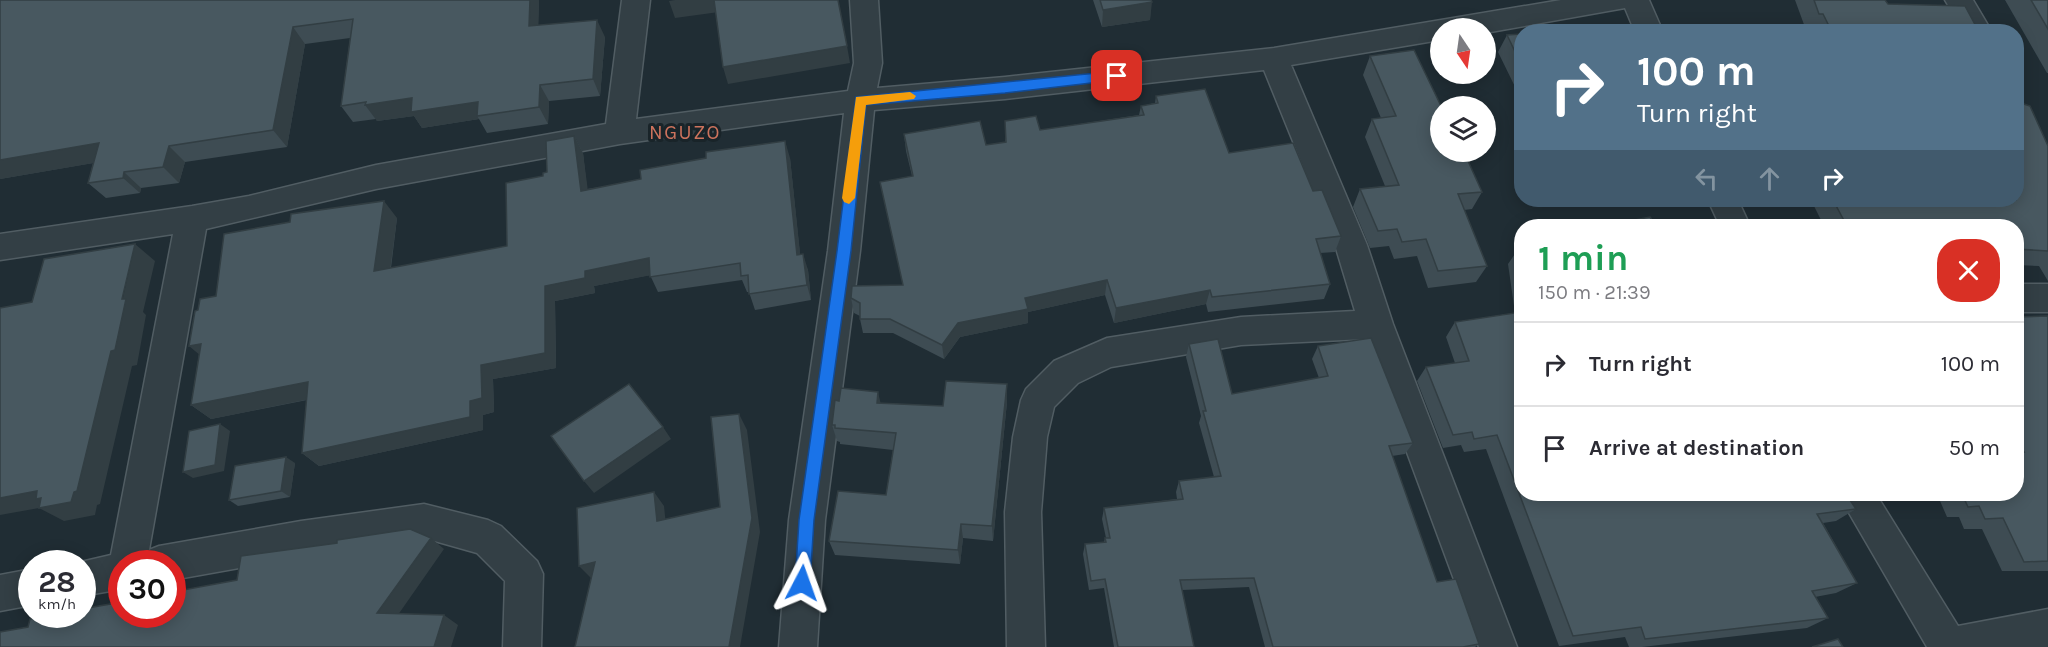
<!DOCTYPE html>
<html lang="en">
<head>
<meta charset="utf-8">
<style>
	body { margin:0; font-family:Karla,sans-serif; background:#f2f2f3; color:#2b2b33; height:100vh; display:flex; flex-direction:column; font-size:22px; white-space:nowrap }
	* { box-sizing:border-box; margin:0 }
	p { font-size:20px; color:#7c7c81 }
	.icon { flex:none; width:33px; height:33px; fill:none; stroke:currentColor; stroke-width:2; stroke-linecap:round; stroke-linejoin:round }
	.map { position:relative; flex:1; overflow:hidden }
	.side { position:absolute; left:1514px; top:219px; width:510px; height:282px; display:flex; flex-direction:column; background:#fff; border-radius:24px; box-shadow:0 3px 15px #0003 }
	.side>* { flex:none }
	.hud { position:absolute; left:1514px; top:24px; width:510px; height:183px; border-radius:24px; box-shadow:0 3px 15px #0003; background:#527189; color:#fff; overflow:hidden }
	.needle { width:39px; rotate:167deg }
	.controls { position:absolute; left:1430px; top:18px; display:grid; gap:12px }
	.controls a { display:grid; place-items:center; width:66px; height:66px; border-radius:50%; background:#fff; box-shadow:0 3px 15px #0003; font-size:30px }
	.speed { position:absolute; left:18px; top:550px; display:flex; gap:12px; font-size:30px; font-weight:700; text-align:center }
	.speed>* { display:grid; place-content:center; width:78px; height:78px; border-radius:50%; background:#fff; box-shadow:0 3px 15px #0003; line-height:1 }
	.speed small { font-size:15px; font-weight:400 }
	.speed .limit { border:9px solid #d22; background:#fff; color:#111 }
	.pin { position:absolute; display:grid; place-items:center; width:51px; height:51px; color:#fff; margin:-26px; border-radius:12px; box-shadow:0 3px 9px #0006 }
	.me { position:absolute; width:66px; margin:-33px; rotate:4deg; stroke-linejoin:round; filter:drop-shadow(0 0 4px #0008) }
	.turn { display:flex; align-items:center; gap:21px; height:126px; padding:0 24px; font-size:27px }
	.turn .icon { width:78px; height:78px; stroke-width:2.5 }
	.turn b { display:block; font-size:42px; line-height:51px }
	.lanes { display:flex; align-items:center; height:57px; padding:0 24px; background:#0003; justify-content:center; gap:30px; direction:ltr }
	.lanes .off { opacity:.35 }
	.round { display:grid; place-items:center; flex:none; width:63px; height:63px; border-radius:24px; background:#f2f2f3 }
	.summary { display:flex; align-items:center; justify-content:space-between; height:102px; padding:0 24px }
	h1 { font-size:36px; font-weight:700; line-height:45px; color:#1e9e55 }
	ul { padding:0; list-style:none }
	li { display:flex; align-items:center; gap:18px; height:84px; padding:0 24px; border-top:2px solid #e1e1e2 }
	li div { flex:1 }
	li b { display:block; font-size:22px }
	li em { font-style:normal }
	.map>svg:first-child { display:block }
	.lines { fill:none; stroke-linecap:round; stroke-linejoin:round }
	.minor-casing { stroke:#515d63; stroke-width:3 }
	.minor { fill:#333f45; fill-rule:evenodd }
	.wall { fill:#3e4c53 }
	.shaded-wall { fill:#323e43 }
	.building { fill:#485860; stroke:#323e43; stroke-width:1.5 }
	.route { fill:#1a73e8; stroke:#114b97; stroke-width:1.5 }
	.slow { fill:#f59e0b }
	.labels { text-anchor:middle; stroke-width:6; stroke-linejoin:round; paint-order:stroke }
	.quarter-label { font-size:20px; letter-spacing:1.5px; fill:#cd735d; stroke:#192429 }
</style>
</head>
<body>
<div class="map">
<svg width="2048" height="647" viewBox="0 0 2048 647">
	<rect width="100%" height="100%" fill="#202d34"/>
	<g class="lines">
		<g class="minor-casing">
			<path id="minor" d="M622 0H650L636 119 848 91 854 63 850 0H878L882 63 877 88 1005 77 1274 48 1561 0H1649L1663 32H1635L1625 8 1485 33V28H1440V40L1291 65 1367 245 1393 324 1517 647H1479L1365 339 1241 345 1111 367 1078 383 1054 407 1047 437 1041 512 1045 647H1007L1005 512 1013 437 1021 400 1026 389 1054 361 1107 338 1241 317 1355 311 1335 245 1264 70 1005 99 874 110 860 251 825 520 817 647H779L789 520 828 251 844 113 620 144 376 189 206 229 149 550 159 546 301 521 424 504 488 520 501 526 537 561 543 574 541 647H503L505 581 477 553 424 538 301 557 172 580V564H122V589L82 596V564H72L111 555 173 234 0 260V234L192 206 249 196 376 165 606 124Z
				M1945 0H1973L1992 32H1964Z
				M1708 200H1738L1750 226H1720Z
				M2016 284H2048V312H2016Z
				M1838 494H1876L1958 626 2048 609V647H1927Z
				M32 569V605L0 611V575Z"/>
		</g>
		<use href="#minor" class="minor"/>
	</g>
	<path class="wall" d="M0 0H539L538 25 605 37 600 96 549 101 548 124 487 133 479 119 422 128 414 116 377 121 376 119 353 122 341 106 350 38 305 44 287 147 185 162 179 183 141 188 140 193 106 198 88 183 93 163 0 179Z
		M1093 0H1151L1150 20 1102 27Z
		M1795 0H1885L1888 4 1979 32H1810L1806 30Z
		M2005 0H2048V73H2047Z
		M1521 34V99L1498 52 1507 35Z
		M1370 56 1441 106 1482 192 1472 209 1464 210 1487 266 1476 282 1428 288 1417 256 1394 259 1389 246 1370 248 1353 207 1360 189 1385 186 1365 137 1372 119 1381 118 1363 75Z
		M1156 96 1229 153 1313 191 1341 236 1335 252 1320 253 1330 284 1324 299 1208 312 1206 304 1114 323 1105 295 1028 312V323L960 337 944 359 893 333H863L860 319V316L854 313 851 298 903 285 880 182 912 176 906 151 904 134 986 145 1005 142V121L1040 130 1139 115 1141 106 1155 103Z
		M574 136 583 153 587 189 790 158 800 255 808 270 811 300 755 310 749 292H747L742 280 658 292 650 275 594 286 595 293 555 301 556 368 493 379 494 412 483 415V430L319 466 302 453 307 400 211 419 191 405 199 354 198 310 216 296 397 218 391 268 507 246 543 176Z
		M2048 146V281L2039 266 2016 265V226H1824L1811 200H2016Z
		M1519 248H1521V494L1856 509 1836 521 1823 523 1857 583 1836 593 1815 597 1828 618 1807 628 1642 647H1629L1625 637 1559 646 1486 449 1464 452 1461 445 1443 448 1417 381 1426 367 1455 363 1446 337 1455 322 1515 313 1508 264Z
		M2048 316V571H2002L1982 529H1964L1959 517H1947L1937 494H2016V317Z
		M1189 344 1232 394 1319 378 1312 359 1318 346 1413 443 1405 454 1392 456 1437 582 1479 644 1475 647H1265L1249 587 1182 590 1194 647H1114L1104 588 1089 590 1083 554 1085 544 1104 542 1105 538H1106L1102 519 1104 508 1177 499 1176 492 1179 481 1214 477 1199 423 1201 416 1186 357Z
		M1007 384V402L993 541 963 538 960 564 835 555 829 541 886 495 893 450 840 444V442L837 441 832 425 881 403 943 406Z
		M295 463 290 497 238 506 229 500Z"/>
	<path class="shaded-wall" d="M530 0H539L538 43 529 26Z
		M675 0H715L719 12 675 18 669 1Z
		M1152 2 1150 20 1102 27 1103 10Z
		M597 20 605 37 600 96 593 79Z
		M293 27 305 44 287 147 273 130Z
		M847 46 850 63 728 84 723 67Z
		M540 85 549 101 548 124 539 107Z
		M412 98 478 102 477 116 479 119 422 128 414 116 377 121 365 105Z
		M574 136 583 153 590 207 581 191Z
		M785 141 790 158 802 271 797 255Z
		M99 143 117 159 0 179V160Z
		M169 146 185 162 179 183 163 167Z
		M124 172 141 188 140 193 123 178Z
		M384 201 397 218 388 286 374 271Z
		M135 244 155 261 143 312 146 315 137 365 132 366 100 504 97 505 95 515 64 521 39 508 0 515V498L111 351Z
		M803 254 808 270 811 300 807 285Z
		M649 258 657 274 594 286 595 293 555 301 556 368 493 379 494 412 483 415V430L319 466 302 453 470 401 481 365 545 286 585 271Z
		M1107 280 1105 295 1028 312V323L960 337 944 359 942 345 958 323 1025 298Z
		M1210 290 1206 304 1114 323 1116 308Z
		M201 344 207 361 189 346Z
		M308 382 325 396 211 419 191 405Z
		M1007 384V402L993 541 992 526Z
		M878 392 882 409 877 403Z
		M739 414 747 430 760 532 740 647H729Z
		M220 424 230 431 224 471 193 478 183 472Z
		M663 427 671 439 594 493 584 481Z
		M286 457 295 463 290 497 281 491Z
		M654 492 664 506 667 535 657 521Z
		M961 524 963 538 960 564 958 550Z
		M431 538 444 549 393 622 377 613Z
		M595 562 592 579 579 566Z
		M444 615 458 625 451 647H434Z"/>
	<path class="building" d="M0 0H530L529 26 597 20 593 79 540 85 539 107 477 116 478 102 411 112 412 98 365 105 366 102 341 106 353 19 293 27 273 130 169 146 163 167 124 172 123 178 88 183 99 143 0 160Z
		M714 0H838L847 46 723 67Z
		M1100 0H1151L1152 2 1103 10Z
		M1814 0H1885L1888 4 1965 6 1979 32H1832L1823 14H1819Z
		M2031 0H2048V29Z
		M1521 34V64L1507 35Z
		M1414 50 1441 106 1440 152H1464L1482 192 1458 194 1487 266 1438 271 1426 239 1402 242 1397 229 1378 231 1360 189 1399 185 1372 119 1396 116 1370 56Z
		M1205 89 1229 153 1293 143 1313 191 1322 190 1341 236 1316 239 1330 284 1212 297 1210 290 1116 308 1107 280 1025 298 1028 309 958 323 942 345 890 319H860V303L851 298 852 286 903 285 880 182 913 176 904 134 980 121 986 145 1006 142 1005 121 1036 116 1040 130 1144 115 1141 106 1158 103 1156 96Z
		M2016 91 2024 104 2030 106 2048 146V251L2016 249V226H1847L1833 200H2016Z
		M574 136 581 191 641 179 640 170 706 158V152L785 141 797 255 803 254 807 285 749 294 748 275 741 276 740 263 650 277 649 258 585 271V278L545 286V353L481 365 482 398 470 401V417L302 453 308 382 191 405 201 344 189 346 195 311 198 310 200 299 216 296 224 234 290 222 291 214 384 201 374 271 507 246 506 183 543 176V173L547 172 546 141Z
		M1650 217 1656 226H1603Z
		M135 244 122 299H126L115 350 111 351 77 491 74 492 71 502 39 508 41 498 36 499 37 491 0 498V308L32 302 44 259Z
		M1519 248H1521V265Z
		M1521 312V494H1846L1856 509 1817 514 1857 583 1812 591 1828 618 1645 639 1641 627 1573 636 1497 435 1474 439 1472 432 1453 435 1426 367 1469 361 1455 322Z
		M2048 316V561L2024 562 2003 518 1985 519 1979 506 1968 507 1962 494H2016V452H2024L2016 439V416H2017L2016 414V317Z
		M1371 338 1413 443 1389 446 1437 582 1456 579 1479 644 1463 647H1273L1254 578 1180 580 1194 647H1118L1105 579 1091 581 1085 544 1106 542 1105 538H1110L1104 508 1183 499 1179 481 1221 476 1203 411H1206L1189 344 1218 339 1232 394 1328 376 1318 346Z
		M946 381 1007 384 992 526 961 524 958 550 829 541 838 491 886 495 896 433 835 428V425H832L835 400 839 401 841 388 878 392 877 403 943 406Z
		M629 384 663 427 584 481 551 436Z
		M739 414 752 518 729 647H575L595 562 579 566 577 508 654 492 657 521 720 507 711 417Z
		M220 424 215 465 183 472 189 431Z
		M286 457 281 491 229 500 235 466Z
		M410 529 431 538 377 613 444 615 434 647H0V632L28 627 30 619 51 615H82V609L122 602V615H172V592L237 580 241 556 337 543V540Z
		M1838 639 1843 647H1812Z"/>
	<path class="route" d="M1117 71 1123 76 1117 80 1005 93 866 105 851 251 814 520 810 583 808 589 802 591 797 589 795 583 799 520 837 251 856 97Z"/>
	<path class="slow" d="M910 92 916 96 914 99 866 105 855 198 849 204 844 202 842 198 856 97Z"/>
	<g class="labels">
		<g class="quarter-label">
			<text x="685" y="139">NGUZO</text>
		</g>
	</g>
</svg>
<div class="controls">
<a><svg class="needle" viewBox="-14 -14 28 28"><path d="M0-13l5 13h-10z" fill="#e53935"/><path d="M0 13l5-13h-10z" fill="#7c7c81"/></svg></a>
<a><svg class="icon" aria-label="layers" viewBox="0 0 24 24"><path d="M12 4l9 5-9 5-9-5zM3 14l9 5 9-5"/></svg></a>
</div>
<div class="speed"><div>28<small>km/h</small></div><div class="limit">30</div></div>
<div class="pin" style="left:1117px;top:76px;background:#d93025"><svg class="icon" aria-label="arrive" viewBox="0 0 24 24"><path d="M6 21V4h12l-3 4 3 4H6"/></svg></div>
<svg class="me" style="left:802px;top:583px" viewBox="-20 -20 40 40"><path d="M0-17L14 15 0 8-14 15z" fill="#1a73e8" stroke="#fff" stroke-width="4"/></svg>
<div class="hud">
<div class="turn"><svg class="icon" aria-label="right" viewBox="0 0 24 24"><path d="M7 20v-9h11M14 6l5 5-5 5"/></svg><div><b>100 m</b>Turn right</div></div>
<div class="lanes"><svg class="icon off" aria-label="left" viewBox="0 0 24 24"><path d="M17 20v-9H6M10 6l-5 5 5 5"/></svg><svg class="icon off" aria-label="ahead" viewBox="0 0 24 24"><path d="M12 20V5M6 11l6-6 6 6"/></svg><svg class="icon" aria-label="right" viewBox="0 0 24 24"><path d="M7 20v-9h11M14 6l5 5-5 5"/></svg></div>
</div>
<section class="side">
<div class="summary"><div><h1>1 min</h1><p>150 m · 21:39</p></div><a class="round" style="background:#d93025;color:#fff"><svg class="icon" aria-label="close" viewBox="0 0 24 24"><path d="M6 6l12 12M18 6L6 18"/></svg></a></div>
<ul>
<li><svg class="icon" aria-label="right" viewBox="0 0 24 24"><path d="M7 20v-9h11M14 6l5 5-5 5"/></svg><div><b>Turn right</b></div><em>100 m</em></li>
<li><svg class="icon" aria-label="arrive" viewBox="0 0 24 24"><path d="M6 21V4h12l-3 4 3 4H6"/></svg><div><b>Arrive at destination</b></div><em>50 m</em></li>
</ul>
</section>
</div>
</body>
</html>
